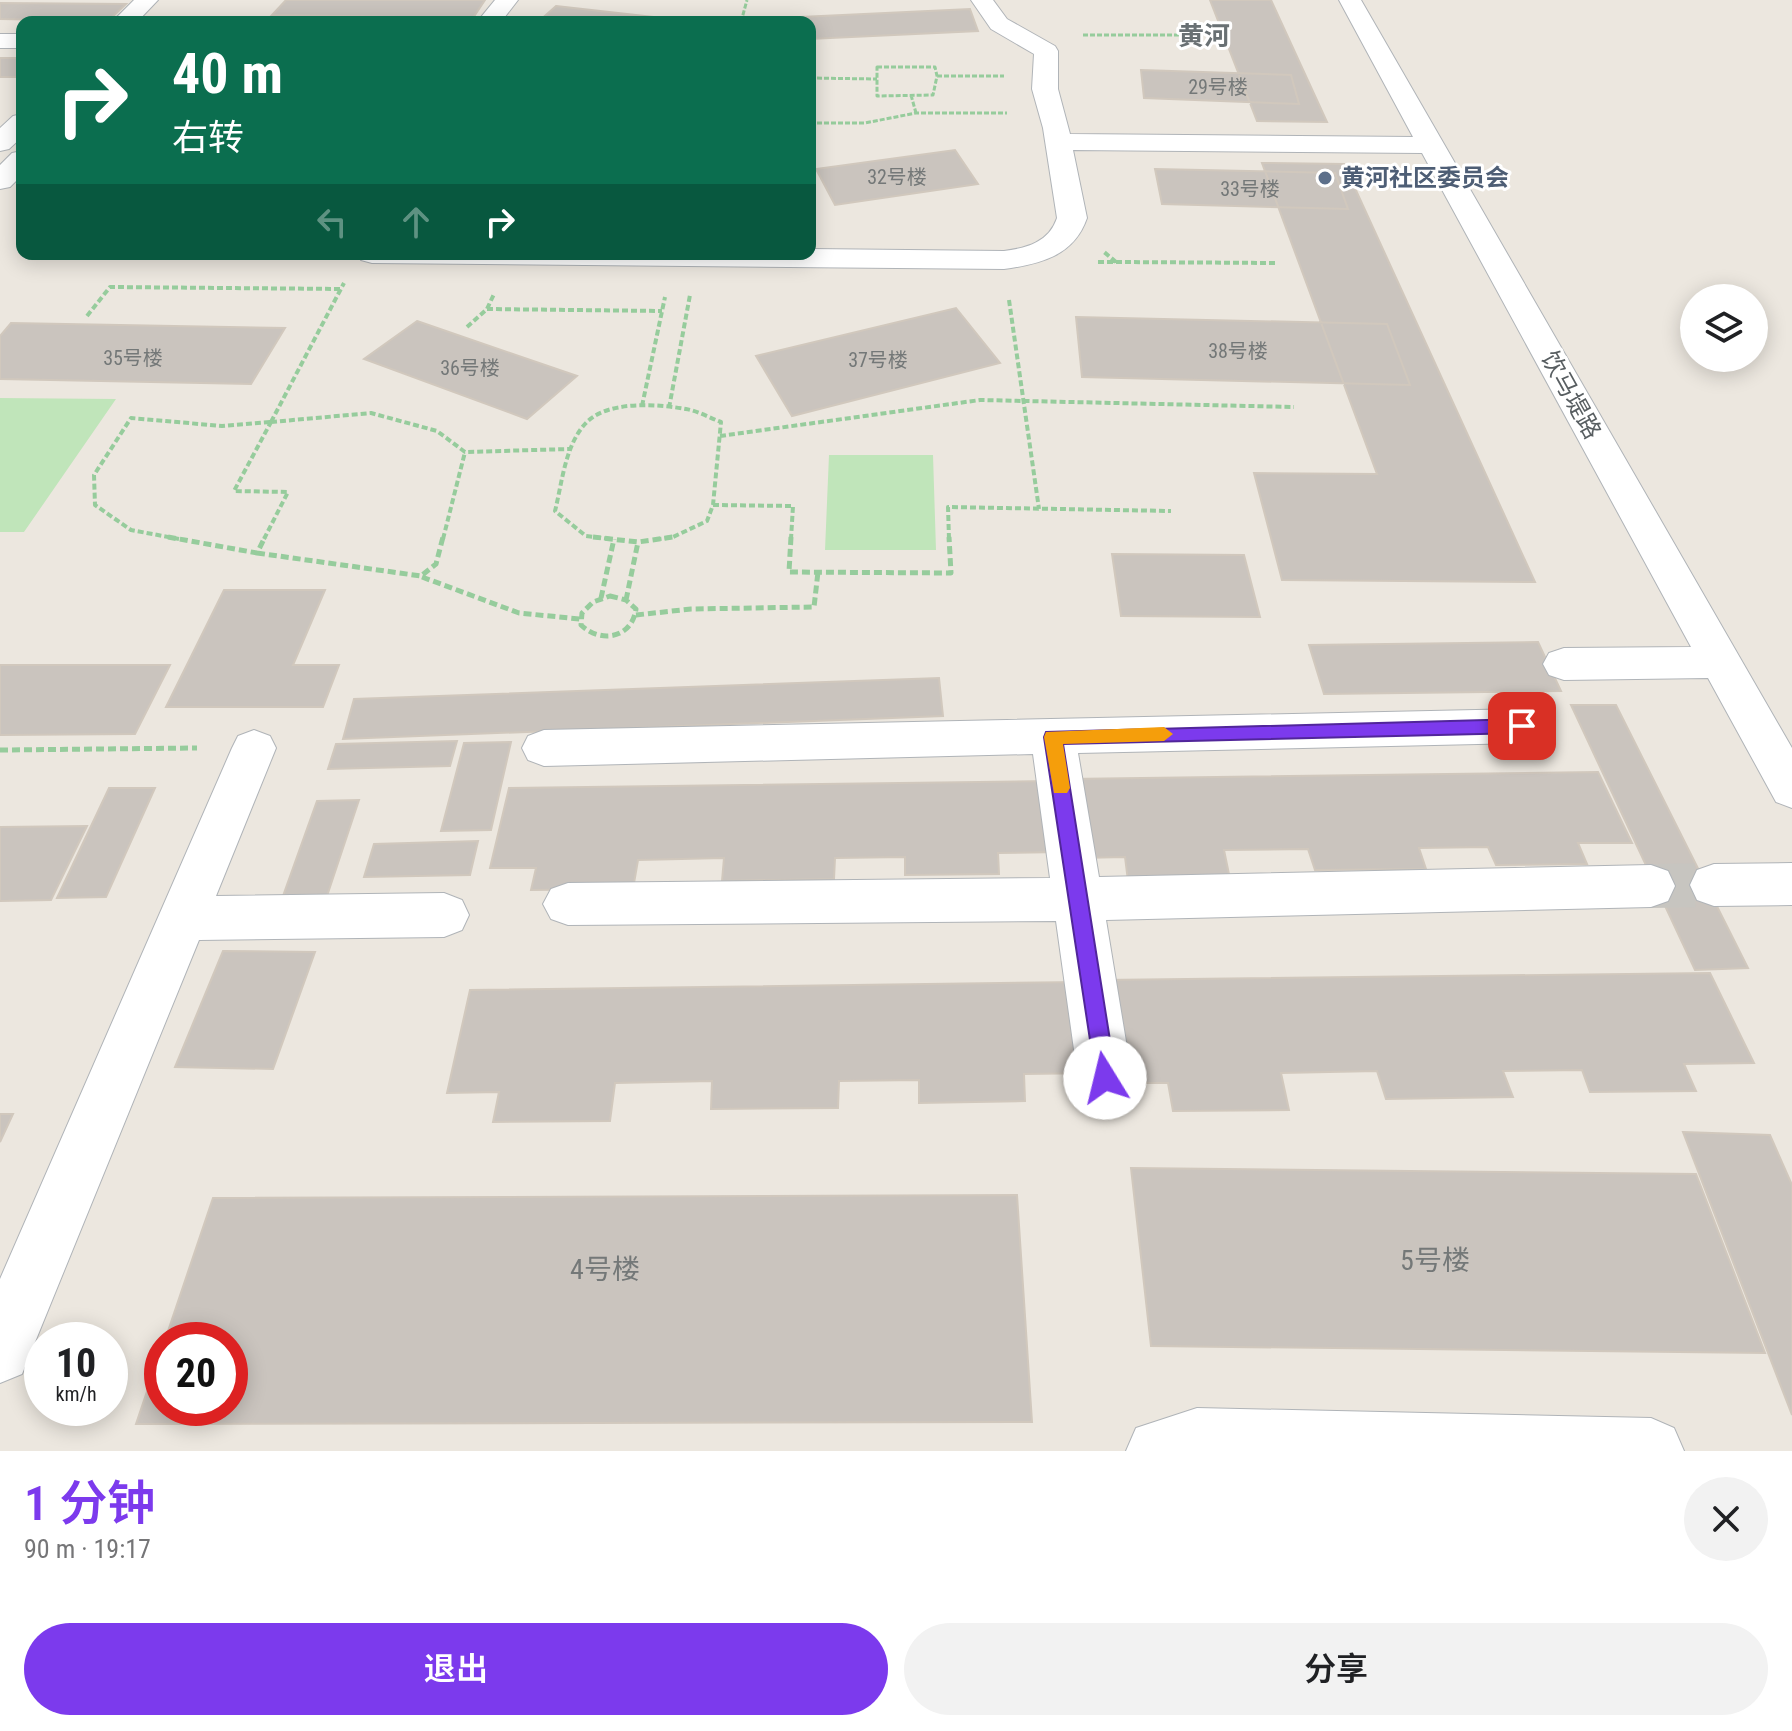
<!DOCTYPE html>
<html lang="zh">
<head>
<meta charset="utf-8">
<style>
	body { margin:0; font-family:"Roboto Condensed","Noto Sans SC",sans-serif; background:#f2f2f2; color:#202124; height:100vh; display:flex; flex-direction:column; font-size:30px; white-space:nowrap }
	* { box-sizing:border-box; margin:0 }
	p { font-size:26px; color:#757577 }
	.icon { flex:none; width:44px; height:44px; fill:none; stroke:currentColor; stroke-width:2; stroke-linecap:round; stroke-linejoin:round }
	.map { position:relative; height:1451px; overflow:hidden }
	.panel { display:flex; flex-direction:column; background:#fff; flex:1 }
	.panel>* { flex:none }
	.banner { position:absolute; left:16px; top:16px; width:800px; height:244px; border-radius:16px; box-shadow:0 4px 20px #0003; background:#0b6e4f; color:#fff; overflow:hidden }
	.controls { position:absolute; left:1680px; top:284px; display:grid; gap:16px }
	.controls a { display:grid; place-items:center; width:88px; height:88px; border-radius:50%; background:#fff; box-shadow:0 4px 20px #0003; font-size:40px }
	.speed { position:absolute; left:24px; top:1322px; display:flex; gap:16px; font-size:40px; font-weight:700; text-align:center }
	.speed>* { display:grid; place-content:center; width:104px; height:104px; border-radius:50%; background:#fff; box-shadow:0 4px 20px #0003; line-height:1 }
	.speed small { font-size:20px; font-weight:400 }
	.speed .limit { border:12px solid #d22; background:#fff; color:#111 }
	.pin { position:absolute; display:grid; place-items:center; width:68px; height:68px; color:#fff; margin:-34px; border-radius:16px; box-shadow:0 4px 12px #0006 }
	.me { position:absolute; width:88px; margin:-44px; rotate:351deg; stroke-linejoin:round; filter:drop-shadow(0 0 6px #0008) }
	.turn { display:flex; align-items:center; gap:28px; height:168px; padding:0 24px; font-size:36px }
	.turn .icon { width:104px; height:104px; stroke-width:2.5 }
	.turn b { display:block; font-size:56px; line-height:68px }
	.lanes { display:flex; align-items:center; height:76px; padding:0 24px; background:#0003; justify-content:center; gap:40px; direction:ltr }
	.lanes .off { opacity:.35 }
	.round { display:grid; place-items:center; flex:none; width:84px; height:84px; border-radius:42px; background:#f2f2f2 }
	.head { display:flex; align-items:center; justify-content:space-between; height:136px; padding:0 24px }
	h1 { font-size:48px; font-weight:600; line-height:60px; color:#7c3aed }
	.cta { display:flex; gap:16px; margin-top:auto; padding:16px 24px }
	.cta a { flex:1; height:92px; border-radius:48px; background:#7c3aed; color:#fff; font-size:32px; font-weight:600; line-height:92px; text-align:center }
	.cta a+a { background:#f2f2f2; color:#202124 }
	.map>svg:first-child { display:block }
	.green { fill:#c0e5ba }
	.building { fill:#cac4be; stroke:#d1c8bd; stroke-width:2 }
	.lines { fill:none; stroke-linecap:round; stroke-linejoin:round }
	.minor-tunnel { stroke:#c7c5c0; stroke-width:44; stroke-dasharray:44 22; stroke-linecap:butt }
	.minor-casing { stroke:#b0b4b8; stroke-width:2 }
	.path-far2 { stroke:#96cc9c; stroke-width:3; stroke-dasharray:5 2; stroke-linecap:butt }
	.path-far1 { stroke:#96cc9c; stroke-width:4; stroke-dasharray:6 3; stroke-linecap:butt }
	.path { stroke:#96cc9c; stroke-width:5; stroke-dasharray:8 4; stroke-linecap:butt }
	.minor { fill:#fff; fill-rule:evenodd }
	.route { fill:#7c3aed; stroke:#51269a; stroke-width:2 }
	.slow { fill:#f59e0b }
	.service-dot { fill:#5c6f8a; stroke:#fff; stroke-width:3 }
	.labels { text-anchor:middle; stroke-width:6; stroke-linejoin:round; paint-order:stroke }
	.far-number-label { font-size:20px; fill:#747878 }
	.far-service-label { font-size:24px; font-weight:bold; fill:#4e5e75; stroke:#fff; text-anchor:start }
	.far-street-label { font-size:24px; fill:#585e61; stroke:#fff }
	.far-quarter-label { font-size:26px; font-weight:bold; fill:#697073; stroke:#fff }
	.near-number-label { font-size:28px; fill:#747878 }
</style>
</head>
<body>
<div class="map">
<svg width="1792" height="1451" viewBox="0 0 1792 1451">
	<rect width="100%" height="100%" fill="#ece7df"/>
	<path class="green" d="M0 398 116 399 24 532H0Z
		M829 455H933L936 550H825Z"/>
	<path class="building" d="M286 0H485L473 18 272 15Z
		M1210 0H1271L1327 122 1257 121Z
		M0 3 126 4 108 21 0 19Z
		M556 6 698 22H538Z
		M970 9 978 31 810 39V22H802L801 17Z
		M0 58H22V77H0Z
		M1141 70 1291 75 1299 104 1144 98Z
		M955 150 978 184 835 205 816 169Z
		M1262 163 1344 164 1535 582 1282 580 1254 473 1377 474Z
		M1155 169 1335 173 1348 209 1162 204Z
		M956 308 1000 363 792 416 756 356Z
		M1076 317 1387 324 1410 385 1082 377Z
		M417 321 577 376 527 419 364 359Z
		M11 323 285 328 251 384 0 379V336Z
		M1112 554 1244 555 1260 617 1121 616Z
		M224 590H325L293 665H339L323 707H166Z
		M1538 642 1561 691 1324 694 1309 645Z
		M0 665H170L135 734 0 735Z
		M939 678 943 716 343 739 354 699Z
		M1571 705H1616L1748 968 1695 970Z
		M457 741 450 766 328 769 336 744Z
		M511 742 491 830 441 831 464 743Z
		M1598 772 1632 843H1578L1587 864 1496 865 1488 847 1419 848 1426 869 1315 870 1308 849 1224 850 1230 879 1128 881 1125 857 1080 858 1069 779Z
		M1051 781 1060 852 998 853 999 874 905 875V857L835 858 834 879 722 881 724 858 638 860 633 889 531 890 536 868H490L509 788Z
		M109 788H155L106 897 57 898Z
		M359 800 327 896H283L317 801Z
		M87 826 51 900 0 901V827Z
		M478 841 470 875 364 877 374 844Z
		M223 951 315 952 273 1069 175 1067Z
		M1710 973 1754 1063 1684 1064 1696 1091 1590 1092 1582 1070 1503 1071 1513 1097 1386 1099 1377 1071 1281 1073 1289 1110 1173 1111 1168 1083H1117L1103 980Z
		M1083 982 1095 1073 1024 1074 1025 1101 919 1103V1080L839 1081 838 1108 711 1109 712 1081 615 1083 610 1121 493 1122 499 1092 447 1093 470 990Z
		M0 1114H13L0 1142Z
		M1683 1132 1770 1135 1792 1185V1415Z
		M1131 1168 1696 1174 1765 1353 1151 1346Z
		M1017 1195 1032 1422 136 1424 162 1347V1408H230V1340H165L213 1198Z"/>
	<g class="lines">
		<path class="minor-tunnel" d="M1651 886 1714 885"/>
		<g class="minor-casing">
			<path id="minor" d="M134 0H158L137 22H112Z
				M495 0H518L501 22H477Z
				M971 0H993L1007 19 1055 46 1058 51V89L1070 134 1413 137 1339 0H1361L1792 748V808L1776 802 1708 678 1564 680 1549 675 1543 664 1549 653 1564 648 1691 647 1422 153 1073 150 1087 218C1074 256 1040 264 1004 269L372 263 361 260 357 254H810V249L1004 251C1027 248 1049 242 1057 218L1043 128 1032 89 1034 54 991 29Z
				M0 34H22V48H0Z
				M22 114V137L9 149 0 151V128L13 116Z
				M22 151V175L10 187 0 189V165L12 153Z
				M1522 709 1538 714 1544 726 1538 738 1522 743 1078 753 1099 877 1651 865 1668 871 1675 886 1668 901 1651 907 1106 920 1132 1078 1124 1096 1105 1104 1086 1096 1078 1078 1056 921 568 925 551 919 543 904 551 889 568 883 1050 878 1033 754 544 766 528 760 522 748 528 736 544 730Z
				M254 730 270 736 276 748 216 896 444 893 462 900 469 915 462 930 444 937 199 940 22 1374 0 1383V1279L232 748 238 736Z
				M1792 863V905L1714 906 1697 900 1690 885 1697 870 1714 864Z
				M1197 1408 1651 1418 1674 1428 1684 1451H1126L1136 1428Z"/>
		</g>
		<path class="path-far2" d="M741 22 747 0
			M1083 35H1189
			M877 67H935L937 76 933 95 877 96Z
			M937 76H1004
			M810 78 877 79
			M911 95 916 113
			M810 123H865L916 113H1007"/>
		<path class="path-far1" d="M1098 262H1116L1104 252
			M1116 262 1277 263
			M1009 300 1039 509
			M487 309 662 311
			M87 316 110 287 342 289
			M467 327 487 309 494 294
			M642 406 665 297
			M669 408 690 295
			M271 422 344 283
			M271 422 371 413 437 431 465 452 570 449
			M720 436 980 400 1294 407
			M713 505 793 506 791 539
			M179 539 131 530 95 505 94 475 131 418 222 426 271 422
			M264 539 288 492 234 491 271 422
			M443 539 465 452
			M610 539 586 536 555 511C562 483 565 446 585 424 606 400 657 404 686 409 698 411 710 418 721 422L713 505 707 521 673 537 660 539
			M949 539 948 507 1171 511"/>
		<path class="path" d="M168 537 257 553 265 537
			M593 537 638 542 673 537
			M791 537 789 572 951 573 949 537
			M257 553 421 576 436 564 443 537
			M422 577 519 613 580 619
			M610 596 626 600 636 609C632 638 601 644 581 625L582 613 593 602Z
			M601 598 614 539
			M626 600 638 542
			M636 615 691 609 814 607 818 572
			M0 750 197 748"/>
		<use href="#minor" class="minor"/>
	</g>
	<path class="route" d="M1522 719 1531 726 1522 733 1063 744 1116 1078 1113 1086 1105 1089 1097 1086 1044 737 1046 732Z"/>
	<path class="slow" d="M1164 727 1173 734 1164 741 1063 744 1070 788 1067 793H1054L1044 737 1046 732Z"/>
	<circle class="service-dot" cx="1325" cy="178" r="8"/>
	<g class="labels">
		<g class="far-number-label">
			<text x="1218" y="94">29号楼</text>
			<text x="897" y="184">32号楼</text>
			<text x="1250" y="196">33号楼</text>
			<text x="1238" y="358">38号楼</text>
			<text x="133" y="365">35号楼</text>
			<text x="878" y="367">37号楼</text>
			<text x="470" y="375">36号楼</text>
		</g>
		<g class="far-service-label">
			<text x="1341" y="186">黄河社区委员会</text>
		</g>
		<g class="far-street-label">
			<text transform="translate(1571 395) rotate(61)" y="8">饮马堤路</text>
		</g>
		<g class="far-quarter-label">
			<text x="1204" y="45">黄河</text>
		</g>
		<g class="near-number-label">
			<text x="1435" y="1270">5号楼</text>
			<text x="605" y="1279">4号楼</text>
		</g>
	</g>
</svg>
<div class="controls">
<a><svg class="icon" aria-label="layers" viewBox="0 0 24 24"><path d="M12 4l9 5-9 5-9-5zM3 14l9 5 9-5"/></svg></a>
</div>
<div class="speed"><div>10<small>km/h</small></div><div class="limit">20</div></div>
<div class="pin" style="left:1522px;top:726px;background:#d93025"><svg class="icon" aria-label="arrive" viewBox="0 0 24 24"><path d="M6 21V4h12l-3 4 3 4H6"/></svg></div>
<svg class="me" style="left:1105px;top:1078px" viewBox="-20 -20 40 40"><circle r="19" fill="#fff"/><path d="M0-13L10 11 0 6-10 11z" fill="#7c3aed"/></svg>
<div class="banner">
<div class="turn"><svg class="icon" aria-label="right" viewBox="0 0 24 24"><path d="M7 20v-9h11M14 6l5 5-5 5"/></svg><div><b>40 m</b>右转</div></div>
<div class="lanes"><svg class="icon off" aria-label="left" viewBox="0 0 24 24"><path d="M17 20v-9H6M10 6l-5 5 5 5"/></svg><svg class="icon off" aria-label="ahead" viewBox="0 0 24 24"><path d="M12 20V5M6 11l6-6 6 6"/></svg><svg class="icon" aria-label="right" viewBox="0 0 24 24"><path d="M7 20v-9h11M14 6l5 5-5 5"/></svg></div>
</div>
</div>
<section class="panel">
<div class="head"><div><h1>1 分钟</h1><p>90 m · 19:17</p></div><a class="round"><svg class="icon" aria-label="close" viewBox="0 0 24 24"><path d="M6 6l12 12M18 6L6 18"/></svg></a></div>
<div class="cta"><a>退出</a><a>分享</a></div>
</section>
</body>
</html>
